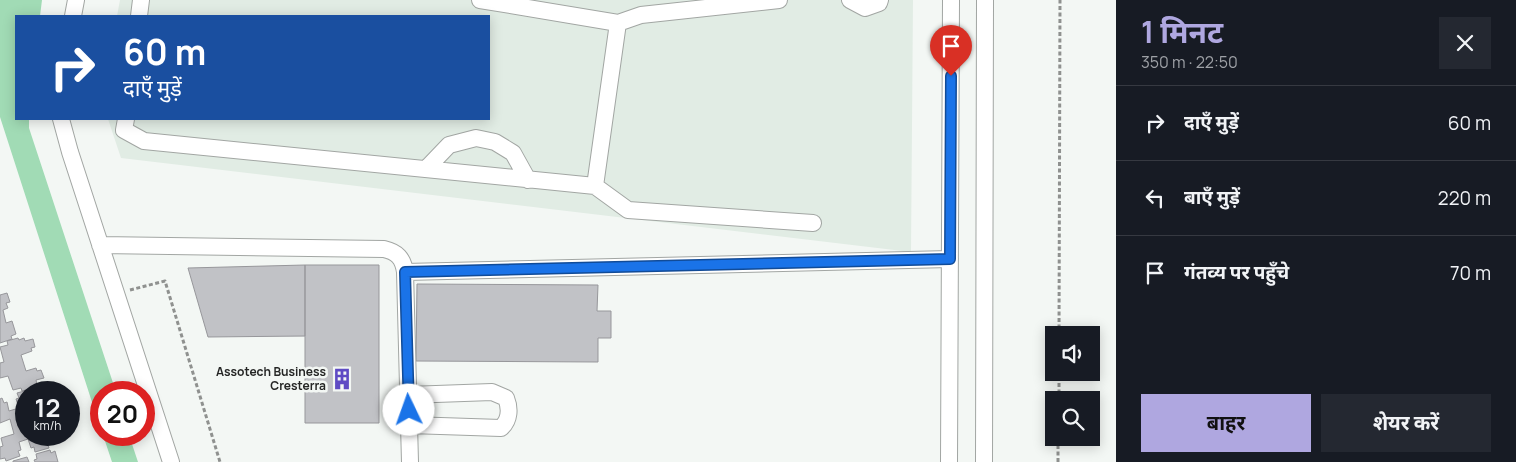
<!DOCTYPE html>
<html lang="hi">
<head>
<meta charset="utf-8">
<style>
	body { margin:0; font-family:Manrope,"Noto Sans Devanagari",sans-serif; background:#242831; color:#f1f3f6; height:100vh; display:flex; flex-direction:column; font-size:19px; white-space:nowrap }
	* { box-sizing:border-box; margin:0 }
	p { font-size:16px; color:#9ea1a6 }
	.icon { flex:none; width:28px; height:28px; fill:none; stroke:currentColor; stroke-width:2; stroke-linecap:round; stroke-linejoin:round }
	.map { position:relative; flex:1; overflow:hidden }
	.side { display:flex; flex-direction:column; background:#171b24; width:400px }
	.side>* { flex:none }
	.banner { position:absolute; left:15px; top:15px; width:475px; height:105px; border-radius:0px; box-shadow:0 2px 12px #0003; background:#1a4fa0; color:#fff; overflow:hidden }
	.tools { position:absolute; left:1045px; top:326px; display:grid; gap:10px }
	.tools a { display:grid; place-items:center; width:55px; height:55px; border-radius:0px; background:#171b24; box-shadow:0 2px 12px #0003; font-size:25px }
	.speed { position:absolute; left:15px; top:381px; display:flex; gap:10px; font-size:25px; font-weight:700; text-align:center }
	.speed>* { display:grid; place-content:center; width:65px; height:65px; border-radius:50%; background:#171b24; box-shadow:0 2px 12px #0003; line-height:1 }
	.speed small { font-size:12px; font-weight:400 }
	.speed .limit { border:8px solid #d22; background:#fff; color:#111 }
	.pin { position:absolute; display:grid; place-items:center; width:42px; height:42px; color:#fff; margin:-51px -21px; border-radius:50% 50% 50% 0; rotate:-45deg; box-shadow:0 0 5px #0007 }
	.pin .icon { rotate:45deg }
	.me { position:absolute; width:55px; margin:-28px; rotate:357deg; stroke-linejoin:round; filter:drop-shadow(0 0 4px #0008) }
	.turn { display:flex; align-items:center; gap:18px; height:105px; padding:0 25px; font-size:22px }
	.turn .icon { width:65px; height:65px; stroke-width:2.5 }
	.turn b { display:block; font-size:35px; line-height:42px }
	.round { display:grid; place-items:center; flex:none; width:52px; height:52px; border-radius:0px; background:#242831 }
	.head { display:flex; align-items:center; justify-content:space-between; height:85px; padding:0 25px }
	h1 { font-size:30px; font-weight:700; line-height:38px; color:#afa7e0 }
	.button { display:flex; gap:10px; margin-top:auto; padding:10px 25px }
	.button a { flex:1; height:58px; border-radius:0px; background:#afa7e0; color:#111; font-size:20px; font-weight:700; line-height:58px; text-align:center }
	.button a+a { background:#242831; color:#f1f3f6 }
	ul { padding:0; list-style:none }
	li { display:flex; align-items:center; gap:15px; height:75px; padding:0 25px; border-top:1px solid #363941 }
	li div { flex:1 }
	li b { display:block; font-size:19px }
	li em { font-style:normal }
	main { display:flex; flex:1; min-height:0 }
	.map>svg:first-child { display:block }
	.built { fill:#e1ece4 }
	.green { fill:#a1dbb5 }
	.building { fill:#c1c2c6; stroke:#97979b }
	.lines { fill:none; stroke-linecap:round; stroke-linejoin:round }
	.minor-casing { stroke:#a2a6a3; stroke-width:18 }
	.path { stroke:#8f918f; stroke-width:3; stroke-dasharray:4 2.5; stroke-linecap:butt }
	.minor { stroke:#fff; stroke-width:16 }
	.route-casing { stroke:#114b97; stroke-width:12 }
	.route { stroke:#1a73e8; stroke-width:9 }
	.labels { text-anchor:middle; stroke-width:5; stroke-linejoin:round; paint-order:stroke }
	.poi-label { font-size:12px; font-weight:bold; fill:#252625; stroke:#f3f7f4; text-anchor:end }
</style>
</head>
<body>
<main>
<div class="map">
<svg width="1116" height="462" viewBox="0 0 1116 462">
	<rect width="100%" height="100%" fill="#f3f7f4"/>
	<path class="built" d="M120 0H913L911 252 121 158 108 119H489V16H117Z"/>
	<path class="green" d="M0 0H42L40 16H16V119H29V128L116 392H101V430L0 117Z
		M103 435H129L138 462H112Z"/>
	<path class="building" d="M305 265V336L208 337 188 268Z
		M305 265H379V423H305Z
		M417 284 598 285 597 311H611V338H598V362L416 361Z
		M7 293 10 302 6 303 8 308 3 310 6 323 12 321 16 334 11 336 12 339 0 343V295Z
		M18 338 19 340 24 338 25 341 33 339 35 347 31 348 32 351 21 355 26 371 36 368 37 371 41 370 44 378 36 380 37 385 32 386 33 388 22 391 21 388 13 390 8 376 0 378V363L4 362 0 347 8 345 7 341Z
		M32 389V392L37 390 38 392H26V414L23 415 26 426V435H51L53 444 48 445 49 448 35 452 34 447 31 448 28 439 19 442 21 450 18 451 20 456 6 461 5 458 0 459V447L3 446 1 438 14 434 10 419 0 423V399L2 398 4 403 7 402 9 411 19 408 16 399 19 398 17 393Z
		M50 450 51 453 55 451 58 462H35L34 460 37 459 36 454Z
		M27 457 29 462H13V461Z"/>
	<g class="lines">
		<g class="minor-casing">
			<path id="minor" d="M480 0 618 23 641 15 779 0
				M850 0 865 8 879 3 880 0
				M73 16 76 0
				M139 16 141 0
				M61 119 70 152 171 462
				M126 119 124 130 144 141 595 186 618 23
				M426 169 449 145 476 138 495 142 513 153 528 180
				M595 186 628 210 813 223
				M100 245 384 249C397 252 403 258 405 272L410 462
				M405 272 950 259
				M408 395 492 392 506 398C510 408 510 420 501 428L410 425
				M949 462 951 0
				M984 462 985 0"/>
		</g>
		<path class="path" d="M130 290 165 281 220 462
			M1059 335 1060 0
			M1059 400V372
			M1058 462V438"/>
		<use href="#minor" class="minor"/>
	</g>
	<g class="lines">
		<g class="route-casing">
			<path id="route" d="M409 410 405 272 950 259 951 76"/>
		</g>
		<use href="#route" class="route"/>
	</g>
	<defs>
		<g id="building-bare" transform="scale(1.725)"><path d="M-4-6H4V6H1V3H-1V6H-4ZM-2.5-4.3h1.7v1.8h-1.7ZM.8-4.3h1.7v1.8H.8ZM-2.5-1h1.7V.8h-1.7ZM.8-1h1.7V.8H.8Z" fill="#5f4bc4" stroke="#f3f7f4" stroke-width="2.5" paint-order="stroke"/></g>
	</defs>
	<g fill-rule="evenodd">
		<use href="#building-bare" x="342" y="379"/>
	</g>
	<g class="labels">
		<g class="poi-label">
			<text x="326" y="376">Assotech Business<tspan x="326" dy="14">Cresterra</tspan></text>
		</g>
	</g>
</svg>
<div class="tools">
<a><svg class="icon" aria-label="sound" viewBox="0 0 24 24"><path d="M4 9h4l5-4v14l-5-4H4zM17 9q2 3 0 6"/></svg></a>
<a><svg class="icon" aria-label="search" viewBox="0 0 24 24"><circle cx="10" cy="10" r="6"/><path d="M15 15l6 6"/></svg></a>
</div>
<div class="speed"><div>12<small>km/h</small></div><div class="limit">20</div></div>
<div class="pin" style="left:951px;top:76px;background:#d93025"><svg class="icon" aria-label="arrive" viewBox="0 0 24 24"><path d="M6 21V4h12l-3 4 3 4H6"/></svg></div>
<svg class="me" style="left:409px;top:410px" viewBox="-20 -20 40 40"><circle r="19" fill="#fff"/><path d="M0-13L10 11 0 6-10 11z" fill="#1a73e8"/></svg>
<div class="banner">
<div class="turn"><svg class="icon" aria-label="right" viewBox="0 0 24 24"><path d="M7 20v-9h11M14 6l5 5-5 5"/></svg><div><b>60 m</b>दाएँ मुड़ें</div></div>
</div>
</div>
<section class="side">
<div class="head"><div><h1>1 मिनट</h1><p>350 m · 22:50</p></div><a class="round"><svg class="icon" aria-label="close" viewBox="0 0 24 24"><path d="M6 6l12 12M18 6L6 18"/></svg></a></div>
<ul>
<li><svg class="icon" aria-label="right" viewBox="0 0 24 24"><path d="M7 20v-9h11M14 6l5 5-5 5"/></svg><div><b>दाएँ मुड़ें</b></div><em>60 m</em></li>
<li><svg class="icon" aria-label="left" viewBox="0 0 24 24"><path d="M17 20v-9H6M10 6l-5 5 5 5"/></svg><div><b>बाएँ मुड़ें</b></div><em>220 m</em></li>
<li><svg class="icon" aria-label="arrive" viewBox="0 0 24 24"><path d="M6 21V4h12l-3 4 3 4H6"/></svg><div><b>गंतव्य पर पहुँचे</b></div><em>70 m</em></li>
</ul>
<div class="button"><a>बाहर</a><a>शेयर करें</a></div>
</section>
</main>
</body>
</html>
